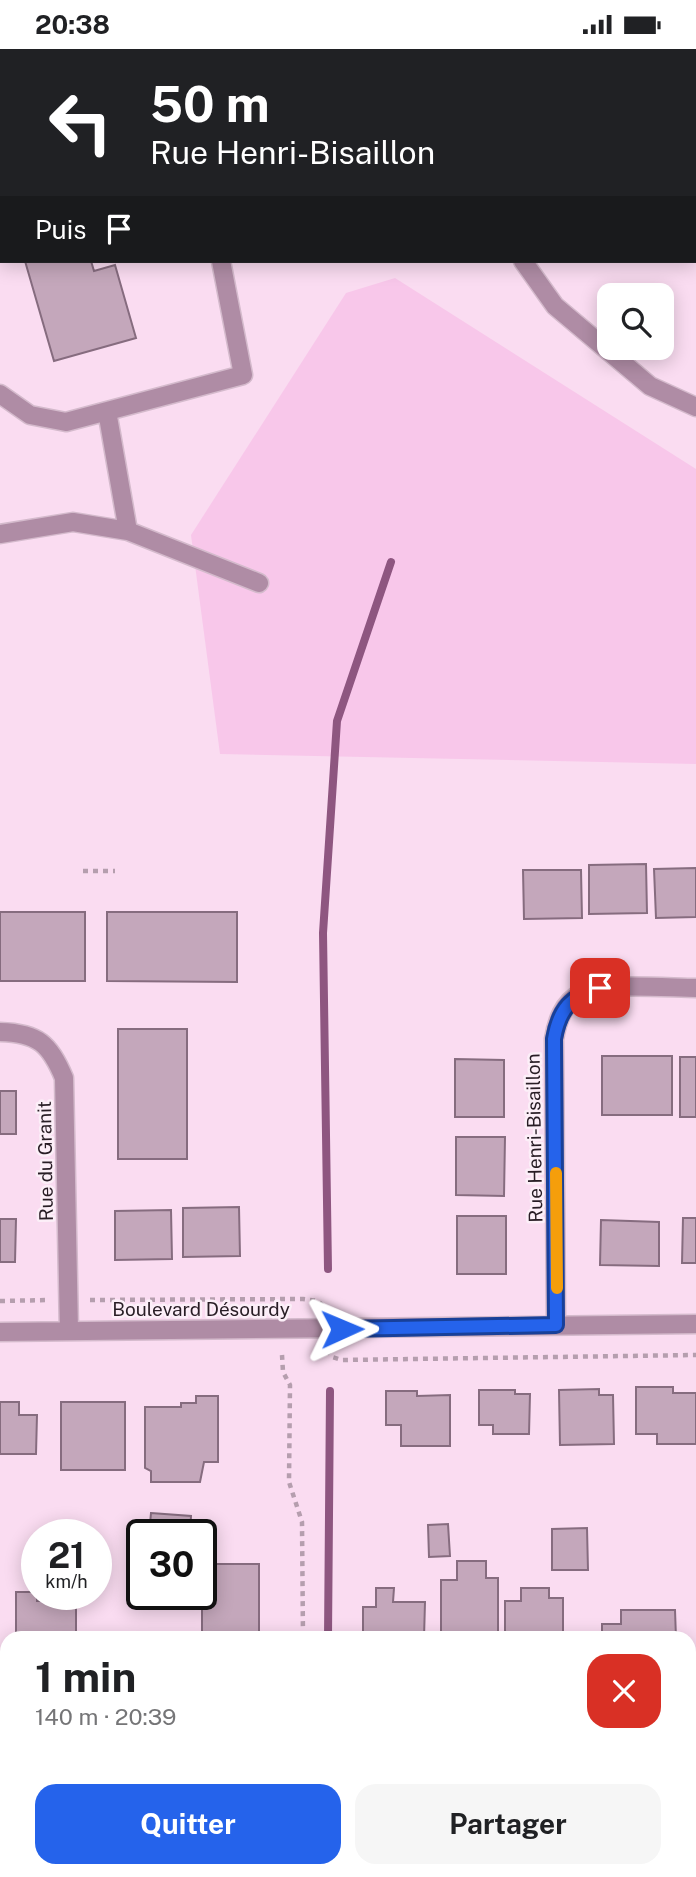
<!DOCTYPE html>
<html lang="fr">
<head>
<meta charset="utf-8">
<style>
	body { margin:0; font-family:"Public Sans",sans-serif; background:#f6f6f6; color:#202124; height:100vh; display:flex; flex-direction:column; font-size:26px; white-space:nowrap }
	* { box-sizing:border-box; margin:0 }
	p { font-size:23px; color:#757577 }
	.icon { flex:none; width:38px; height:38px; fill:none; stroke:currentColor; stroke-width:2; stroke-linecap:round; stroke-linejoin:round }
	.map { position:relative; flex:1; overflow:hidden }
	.details { position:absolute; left:0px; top:1582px; width:696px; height:247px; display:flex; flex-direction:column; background:#fff; border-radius:21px 21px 0 0; box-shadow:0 4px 18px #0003 }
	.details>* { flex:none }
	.guide { position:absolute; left:0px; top:0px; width:696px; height:214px; box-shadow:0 4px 18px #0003; background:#202124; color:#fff; overflow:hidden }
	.tools { position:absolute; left:597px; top:234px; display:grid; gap:14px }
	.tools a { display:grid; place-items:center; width:77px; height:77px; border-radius:14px; background:#fff; box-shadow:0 4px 18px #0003; font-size:35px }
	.speed { position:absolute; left:21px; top:1470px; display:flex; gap:14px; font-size:35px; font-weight:700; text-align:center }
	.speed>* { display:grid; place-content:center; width:91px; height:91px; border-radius:50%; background:#fff; box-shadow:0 4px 18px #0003; line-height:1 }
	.speed small { font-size:18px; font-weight:400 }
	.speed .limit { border:4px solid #111; border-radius:10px; background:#fff; color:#111 }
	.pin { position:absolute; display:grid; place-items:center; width:60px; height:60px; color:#fff; margin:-30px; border-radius:14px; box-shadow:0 4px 10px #0006 }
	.me { position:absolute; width:77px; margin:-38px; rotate:89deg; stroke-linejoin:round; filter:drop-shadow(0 0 5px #0008) }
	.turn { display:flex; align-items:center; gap:24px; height:147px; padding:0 35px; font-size:32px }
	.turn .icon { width:91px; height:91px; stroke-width:2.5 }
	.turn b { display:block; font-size:49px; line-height:60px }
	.then { display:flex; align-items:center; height:66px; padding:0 35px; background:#0003; gap:14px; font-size:26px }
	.round { display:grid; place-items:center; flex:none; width:74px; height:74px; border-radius:21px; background:#f6f6f6 }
	.overview { display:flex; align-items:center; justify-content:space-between; height:119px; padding:0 35px }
	h1 { font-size:42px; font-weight:700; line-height:52px }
	.button { display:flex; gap:14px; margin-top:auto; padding:14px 35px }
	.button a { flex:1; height:80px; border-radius:21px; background:#2563eb; color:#fff; font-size:28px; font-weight:700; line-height:80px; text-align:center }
	.button a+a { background:#f6f6f6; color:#202124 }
	.status { display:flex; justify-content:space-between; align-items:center; height:49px; padding:0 35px; background:#fff; direction:ltr }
	.status svg { height:19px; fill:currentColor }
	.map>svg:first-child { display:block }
	.green { fill:#f8c7ea }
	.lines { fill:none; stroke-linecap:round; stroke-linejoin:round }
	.stream { stroke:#8e5680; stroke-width:8 }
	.building { fill:#c4a7bb; stroke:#866c7f; stroke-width:2 }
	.minor-casing { stroke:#d4bacc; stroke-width:21 }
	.path { stroke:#b59eae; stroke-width:4.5; stroke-dasharray:5 5; stroke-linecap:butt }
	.minor { stroke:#af8ca5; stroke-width:18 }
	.route-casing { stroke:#184099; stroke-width:18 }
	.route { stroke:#2563eb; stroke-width:12 }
	.slow { stroke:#f59e0b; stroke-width:12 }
	.labels { text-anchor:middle; stroke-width:5; stroke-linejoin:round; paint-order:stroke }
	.street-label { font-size:19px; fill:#281d25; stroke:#fceff8 }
</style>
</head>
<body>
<div class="status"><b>20:38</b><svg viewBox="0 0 49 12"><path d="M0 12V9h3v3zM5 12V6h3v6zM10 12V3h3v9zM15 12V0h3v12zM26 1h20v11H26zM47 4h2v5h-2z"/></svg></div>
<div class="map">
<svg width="696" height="1828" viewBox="0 0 696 1828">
	<rect width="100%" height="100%" fill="#fadcf1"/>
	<path class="green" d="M395 229 696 420V715L220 705 191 486 346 244Z"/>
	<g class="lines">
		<path class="stream" d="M328 1220 323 884 337 672 391 513
			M328 1589 330 1342
			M322 1828V1822"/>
	</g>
	<path class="building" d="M25 212H91L94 222 115 216 136 289 54 312Z
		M646 815 647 864 589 865V816Z
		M696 819V868L656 869 654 820Z
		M523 821H581L582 869 524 870Z
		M0 863H85V932H0Z
		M107 863H237V933L107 932Z
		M118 980H187V1110H118Z
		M602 1007H672V1066H602Z
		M680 1008H696V1068H680Z
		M455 1010 504 1011V1068H455Z
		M0 1042H16V1085H0Z
		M456 1088H505L504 1147 456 1146Z
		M239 1158 240 1207 183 1208V1159Z
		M171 1161 172 1210 115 1211V1162Z
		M457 1167H506V1225H457Z
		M683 1169H696V1214H682Z
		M0 1170H16L15 1213H0Z
		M601 1171 659 1173V1217L600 1216Z
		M636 1338H673V1344H696V1395H657V1385H636Z
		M599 1340V1346H613L614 1395 560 1396 559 1341Z
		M479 1341H515V1345H530L529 1385H493V1376H479Z
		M386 1342H417V1347L450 1346V1397H401V1376H386Z
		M196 1347H218V1413H204L200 1433H151V1422L145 1419V1358H181V1354H196Z
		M0 1353H19V1366H37L36 1405H0Z
		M61 1353H125V1421H61Z
		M151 1464 191 1467 190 1486H149Z
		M448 1475 450 1507 429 1508 428 1476Z
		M587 1479 588 1521H552V1480Z
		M457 1512H486V1529H498V1589H441V1531H457Z
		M202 1515H259V1589H202Z
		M376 1539H394L393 1553H425L424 1589H363V1558H376Z
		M521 1539H549V1549H563V1589H505V1552H521Z
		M16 1543H37V1552H76V1589H16Z
		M621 1561H675L676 1589H602V1575H621Z
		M0 1740H7V1778H0Z"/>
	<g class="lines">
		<g class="minor-casing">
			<path id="minor" d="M235 0 236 2
				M408 0 409 2
				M66 2 71 0
				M0 33 2 31
				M523 212 555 257 650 337 696 358
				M0 345 30 366 66 373 243 326 221 212
				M107 362 128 482 259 534
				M0 485 73 473 128 482
				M0 983C38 984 50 995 64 1029L69 1282
				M556 1276 554 990C557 972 563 954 581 944 600 933 671 939 696 939
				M0 1283 696 1275
				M690 1658H696
				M0 1664H7"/>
		</g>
		<path class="path" d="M83 822H115
			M90 1251 303 1250 318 1252 323 1257
			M0 1252 49 1251
			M327 1301 332 1308 342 1311 696 1306
			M282 1306 283 1323 290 1336 289 1433 302 1473 303 1589
			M333 1828V1822"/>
		<use href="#minor" class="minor"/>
	</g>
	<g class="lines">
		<g class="route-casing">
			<path id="route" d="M342 1280 556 1276 554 990C559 961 571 946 600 939"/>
		</g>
		<use href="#route" class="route"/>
		<path class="slow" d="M556 1124 557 1239"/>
	</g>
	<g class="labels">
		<g class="street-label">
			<text transform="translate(534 1089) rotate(-91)" y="7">Rue Henri-Bisaillon</text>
			<text transform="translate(45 1112) rotate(-91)" y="7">Rue du Granit</text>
			<text x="201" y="1267">Boulevard Désourdy</text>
		</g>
	</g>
</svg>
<div class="tools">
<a><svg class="icon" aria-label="search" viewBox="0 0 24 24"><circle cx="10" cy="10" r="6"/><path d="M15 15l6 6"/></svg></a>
</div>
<div class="speed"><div>21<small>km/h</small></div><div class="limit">30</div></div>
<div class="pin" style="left:600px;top:939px;background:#d93025"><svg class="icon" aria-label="arrive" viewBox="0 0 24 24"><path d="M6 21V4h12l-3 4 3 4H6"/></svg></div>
<svg class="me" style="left:342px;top:1280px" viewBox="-20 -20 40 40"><path d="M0-17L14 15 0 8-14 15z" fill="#2563eb" stroke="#fff" stroke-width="4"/></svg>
<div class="guide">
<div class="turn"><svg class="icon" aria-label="left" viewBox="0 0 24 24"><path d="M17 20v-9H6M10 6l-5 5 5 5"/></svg><div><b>50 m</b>Rue Henri-Bisaillon</div></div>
<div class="then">Puis<svg class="icon" aria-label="arrive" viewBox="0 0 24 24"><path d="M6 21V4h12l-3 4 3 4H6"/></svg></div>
</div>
<section class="details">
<div class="overview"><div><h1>1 min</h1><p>140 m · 20:39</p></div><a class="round" style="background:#d93025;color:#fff"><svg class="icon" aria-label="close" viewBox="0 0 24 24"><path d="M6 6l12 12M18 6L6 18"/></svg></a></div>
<div class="button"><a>Quitter</a><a>Partager</a></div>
</section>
</div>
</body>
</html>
